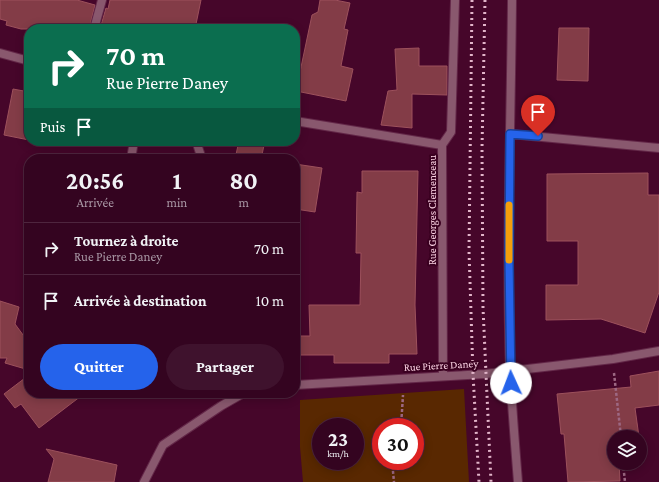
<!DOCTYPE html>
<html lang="fr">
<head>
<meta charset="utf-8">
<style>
	body { margin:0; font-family:"Crimson Pro",serif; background:#3f122d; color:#f1f3f6; height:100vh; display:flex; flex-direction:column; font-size:15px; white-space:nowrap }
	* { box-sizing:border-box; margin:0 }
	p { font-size:13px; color:#a998a5 }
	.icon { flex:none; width:22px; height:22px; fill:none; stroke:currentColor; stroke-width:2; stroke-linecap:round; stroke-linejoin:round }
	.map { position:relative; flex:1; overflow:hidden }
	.drawer { position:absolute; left:24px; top:154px; width:276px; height:244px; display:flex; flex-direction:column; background:#340420; border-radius:16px; box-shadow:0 2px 10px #0003,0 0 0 1px #4e253e }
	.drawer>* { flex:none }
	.hud { position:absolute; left:24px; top:24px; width:276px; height:122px; border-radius:16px; box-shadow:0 2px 10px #0003,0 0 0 1px #4e253e; background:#0b6e4f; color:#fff; overflow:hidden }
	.fabs { position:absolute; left:607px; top:430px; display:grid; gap:8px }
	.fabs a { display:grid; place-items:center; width:40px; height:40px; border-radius:50%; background:#340420; box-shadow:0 2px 10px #0003,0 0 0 1px #4e253e; font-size:20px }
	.speed { position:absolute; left:312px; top:418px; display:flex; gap:8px; font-size:20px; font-weight:700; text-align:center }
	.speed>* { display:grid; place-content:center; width:52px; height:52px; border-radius:50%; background:#340420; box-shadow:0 2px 10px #0003,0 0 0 1px #4e253e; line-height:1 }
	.speed small { font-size:10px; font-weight:400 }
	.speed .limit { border:6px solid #d22; background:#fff; color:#111 }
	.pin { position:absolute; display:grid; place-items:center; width:34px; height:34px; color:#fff; margin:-41px -17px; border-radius:50% 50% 50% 0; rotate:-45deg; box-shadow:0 0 4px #0007 }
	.pin .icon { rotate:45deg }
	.me { position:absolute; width:44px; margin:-22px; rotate:358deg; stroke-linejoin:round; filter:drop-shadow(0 0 3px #0008) }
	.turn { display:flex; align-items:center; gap:14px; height:84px; padding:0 16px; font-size:18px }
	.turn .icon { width:52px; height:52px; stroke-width:2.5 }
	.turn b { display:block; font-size:28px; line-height:34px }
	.then { display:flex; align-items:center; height:38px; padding:0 16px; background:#0003; gap:8px; font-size:15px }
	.eta { display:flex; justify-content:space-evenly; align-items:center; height:68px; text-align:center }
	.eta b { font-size:24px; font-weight:700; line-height:28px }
	.action { display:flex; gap:8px; margin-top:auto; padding:8px 16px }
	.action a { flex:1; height:46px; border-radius:24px; background:#2563eb; color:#fff; font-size:16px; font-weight:700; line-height:46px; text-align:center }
	.action a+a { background:#3f122d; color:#f1f3f6 }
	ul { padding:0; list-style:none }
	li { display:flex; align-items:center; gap:12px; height:52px; padding:0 16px; border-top:1px solid #4e253e }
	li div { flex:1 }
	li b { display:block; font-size:15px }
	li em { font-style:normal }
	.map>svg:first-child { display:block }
	.green { fill:#592801; fill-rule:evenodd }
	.building { fill:#833c47; stroke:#9d515c }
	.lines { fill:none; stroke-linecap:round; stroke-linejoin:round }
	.service-casing { stroke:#632748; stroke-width:10 }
	.minor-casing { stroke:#632748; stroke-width:10 }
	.path { stroke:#9d6883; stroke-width:2.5; stroke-dasharray:3 2; stroke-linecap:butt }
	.service { stroke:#89586e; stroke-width:8 }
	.minor { stroke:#89586e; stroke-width:8 }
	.rail { stroke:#e2b5c9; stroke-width:3; stroke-dasharray:2 4; stroke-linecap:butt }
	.route-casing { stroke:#184099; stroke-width:10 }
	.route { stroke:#2563eb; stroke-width:7 }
	.slow { stroke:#f59e0b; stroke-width:7 }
	.labels { text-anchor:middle; stroke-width:4; stroke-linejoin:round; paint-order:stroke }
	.street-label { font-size:11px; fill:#fcd3e4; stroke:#3a0020 }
</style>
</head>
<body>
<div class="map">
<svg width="659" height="482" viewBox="0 0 659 482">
	<rect width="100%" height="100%" fill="#46062a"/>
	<path class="green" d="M464 389 469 482H303L300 447V400ZM321 427H355V461H321ZM381 427H415V461H381Z"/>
	<path class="building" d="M0 0H77L95 5 89 29H21L6 25 7 21 0 19Z
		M110 0H201L195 29H100L106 8 108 9Z
		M320 0H335L350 3 344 29 348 30 341 66 353 69 346 101 296 91 312 15 318 12Z
		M559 28H589L588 81 557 80Z
		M419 48V66H447V95L412 94V128L381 125 388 91 397 90 395 49Z
		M13 89 29 92V140L4 135Z
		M239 141H265L261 159H235Z
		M295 164 322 168 315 212 295 209Z
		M362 171H418L415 305 417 354H389V363H334V355H295V336H310L309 305H360L361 253H356L357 192 362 193Z
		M648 173V195H659V292L645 333 601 319 546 320V285H578V241H547V174Z
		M0 301 19 307 15 324 29 343V370L5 363 7 358H0Z
		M659 371V405L635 408 639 437H614V463H619L620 481 568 482 564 434H561L557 394 631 387 630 376Z
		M29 375V393H85L39 428 21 404 15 408 4 394Z
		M46 449 117 465 114 482H48L54 459Z"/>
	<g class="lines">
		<g class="service-casing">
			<path id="service" d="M94 29 102 0
				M196 141 202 159
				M442 145 451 132 455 0
				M131 159 134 141"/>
		</g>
		<g class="minor-casing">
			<path id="minor" d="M512 0C511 123 506 247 510 370 512 407 515 445 518 482
				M0 53 29 61
				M295 121 442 145 443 376
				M510 134 659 148
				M295 385 485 374 613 359 659 351
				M144 482 163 445 221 406 242 394 248 393"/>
		</g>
		<path class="path" d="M614 373 621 437
			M401 427 403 395
			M392 461 394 482
			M623 463 625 482"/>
		<use href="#service" class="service"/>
		<use href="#minor" class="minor"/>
		<path class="rail" d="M472 0 469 251 473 374 479 482
			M485 0 482 148 483 308 491 482"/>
	</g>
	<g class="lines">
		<g class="route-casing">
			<path id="route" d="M511 383 509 261 510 134 538 136"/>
		</g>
		<use href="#route" class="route"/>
		<path class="slow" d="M509 260V205"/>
	</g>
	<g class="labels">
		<g class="street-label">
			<text transform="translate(432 210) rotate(-90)" y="4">Rue Georges Clemenceau</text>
			<text transform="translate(441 365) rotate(-3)" y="4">Rue Pierre Daney</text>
		</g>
	</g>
</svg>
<div class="fabs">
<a><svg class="icon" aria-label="layers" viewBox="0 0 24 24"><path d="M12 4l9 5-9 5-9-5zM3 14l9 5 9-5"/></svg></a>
</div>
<div class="speed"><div>23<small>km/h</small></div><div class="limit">30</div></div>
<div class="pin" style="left:538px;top:136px;background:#d93025"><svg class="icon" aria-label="arrive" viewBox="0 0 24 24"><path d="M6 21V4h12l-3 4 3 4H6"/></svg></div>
<svg class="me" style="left:511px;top:383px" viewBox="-20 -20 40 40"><circle r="19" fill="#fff"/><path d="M0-13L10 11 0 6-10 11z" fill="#2563eb"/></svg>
<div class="hud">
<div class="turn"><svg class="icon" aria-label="right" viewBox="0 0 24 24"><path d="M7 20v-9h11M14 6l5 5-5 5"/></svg><div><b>70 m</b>Rue Pierre Daney</div></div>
<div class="then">Puis<svg class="icon" aria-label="arrive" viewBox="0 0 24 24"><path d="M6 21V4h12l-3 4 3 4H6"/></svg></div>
</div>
<section class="drawer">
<div class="eta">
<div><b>20:56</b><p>Arrivée</p></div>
<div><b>1</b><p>min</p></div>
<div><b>80</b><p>m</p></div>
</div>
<ul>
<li><svg class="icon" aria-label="right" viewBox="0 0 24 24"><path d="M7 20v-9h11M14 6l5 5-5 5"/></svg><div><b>Tournez à droite</b><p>Rue Pierre Daney</p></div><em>70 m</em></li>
<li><svg class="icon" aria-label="arrive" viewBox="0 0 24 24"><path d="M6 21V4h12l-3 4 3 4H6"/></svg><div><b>Arrivée à destination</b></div><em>10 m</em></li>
</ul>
<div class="action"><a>Quitter</a><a>Partager</a></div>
</section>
</div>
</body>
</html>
